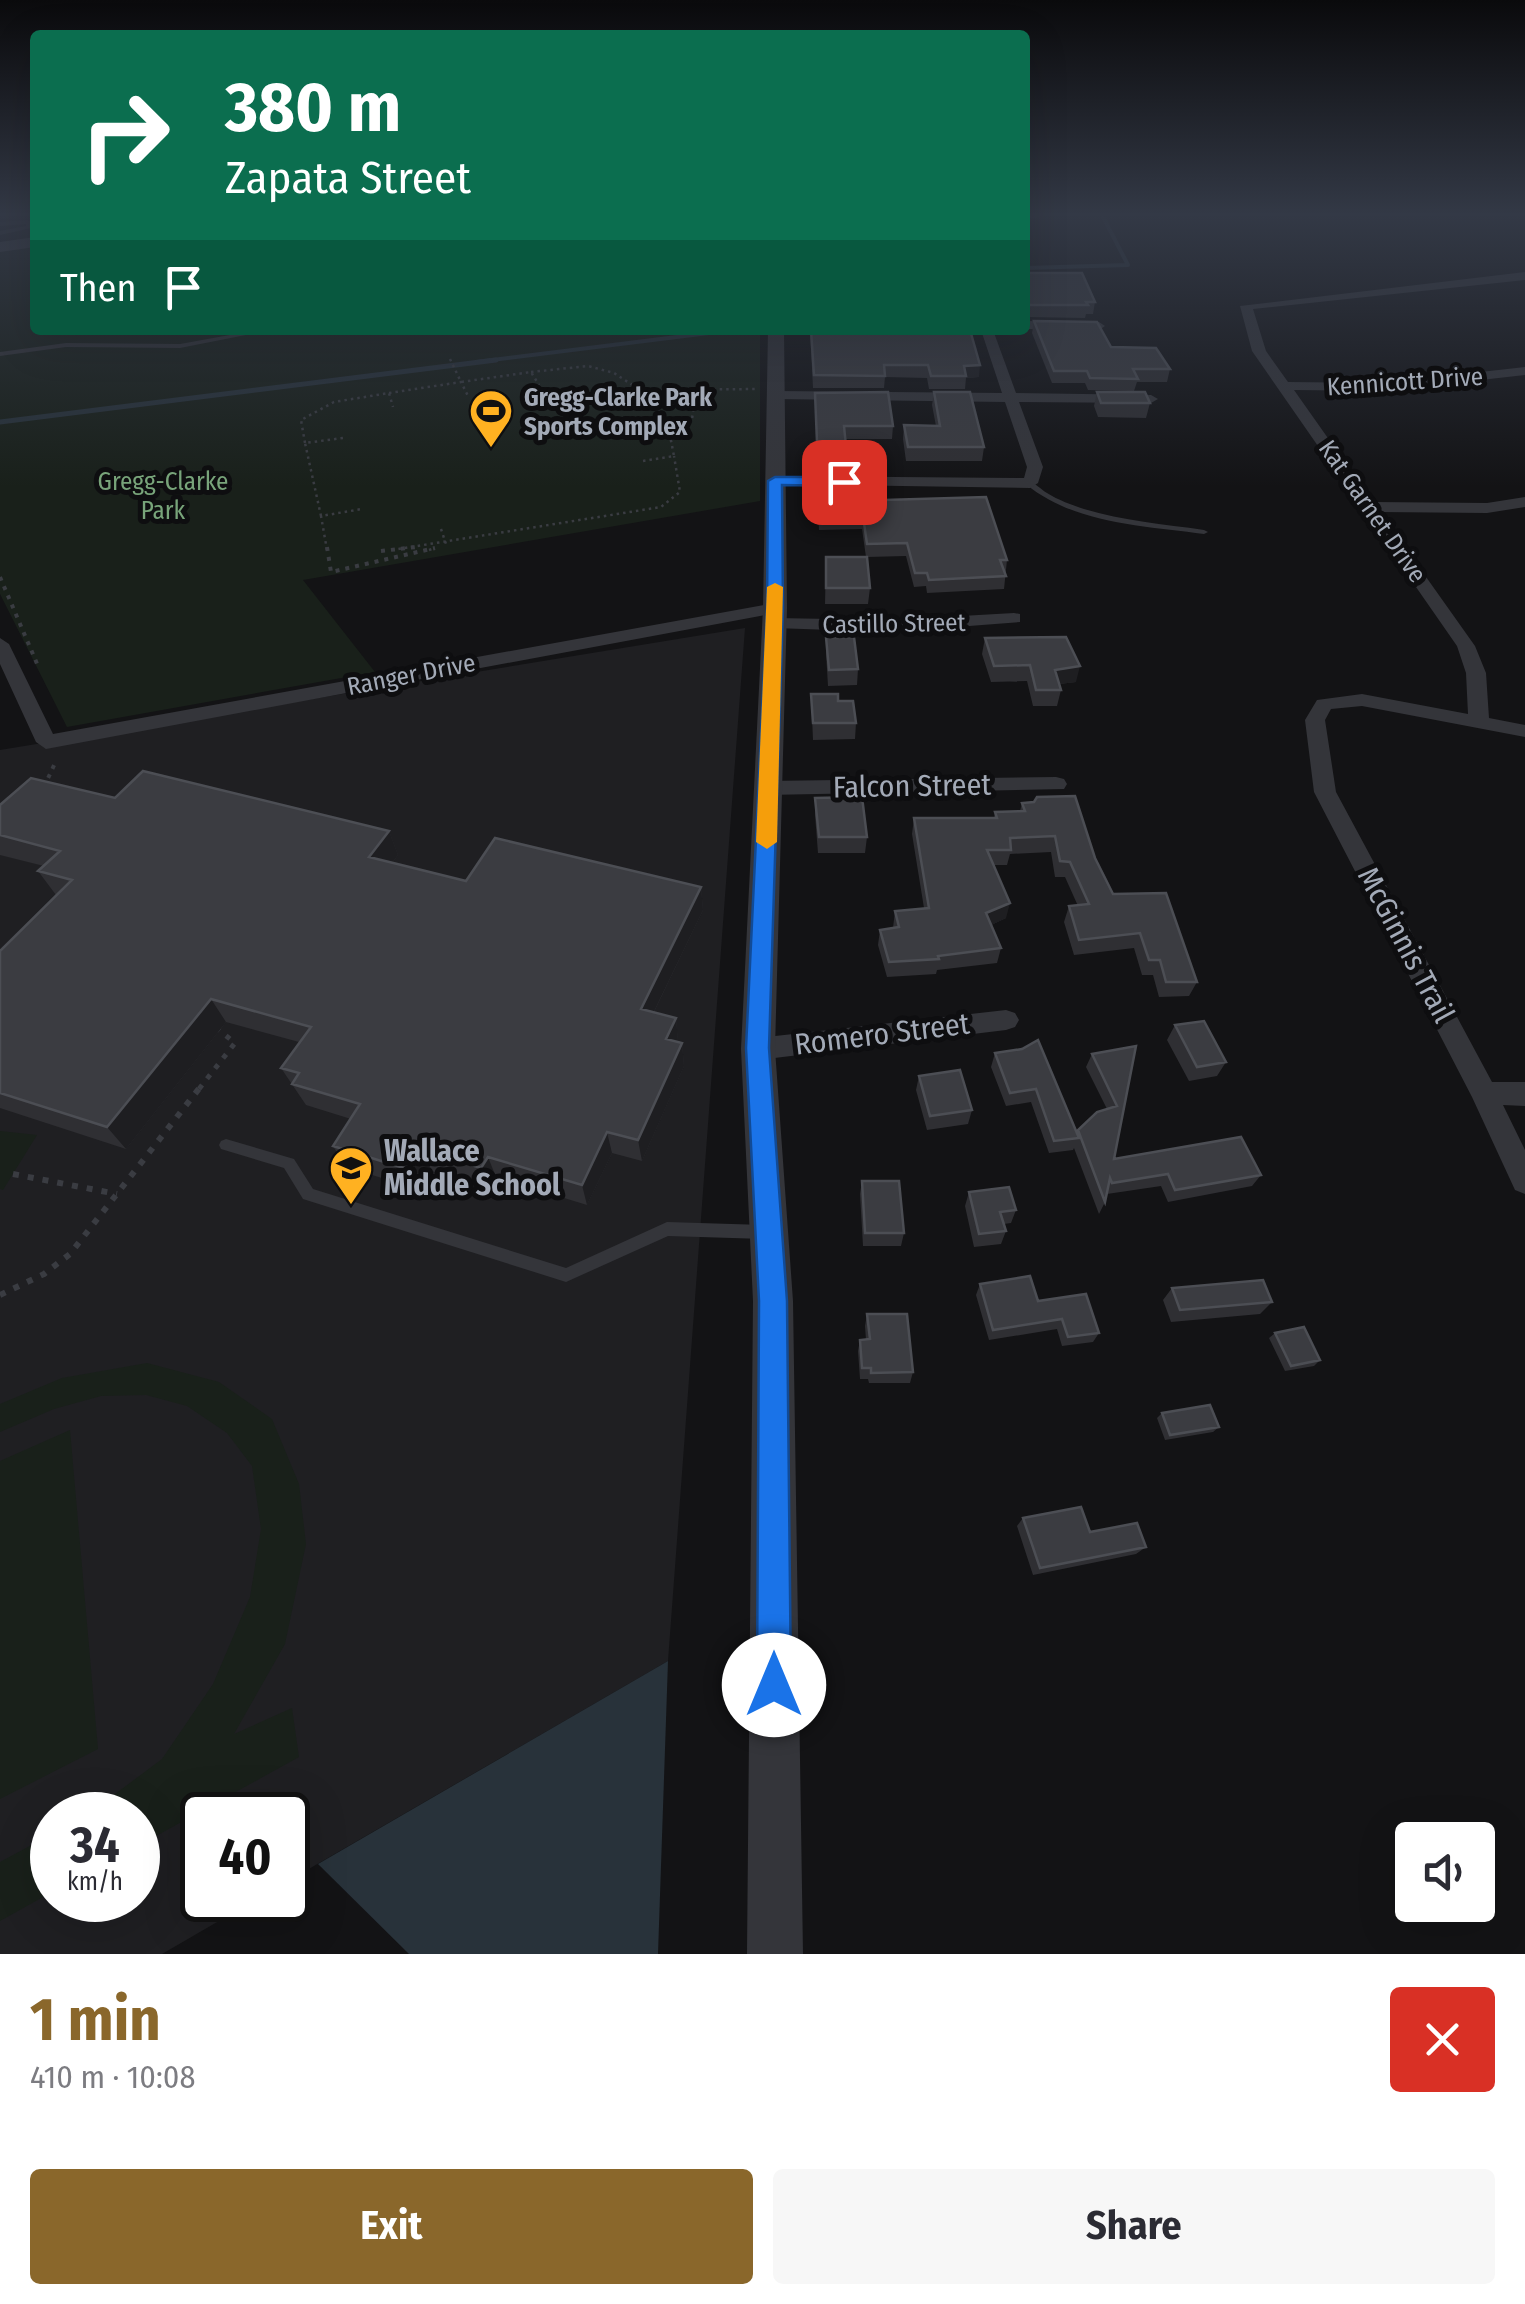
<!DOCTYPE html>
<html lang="en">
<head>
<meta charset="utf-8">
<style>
	body { margin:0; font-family:"Fira Sans Condensed",sans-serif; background:#f7f7f7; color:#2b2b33; height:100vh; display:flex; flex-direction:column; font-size:38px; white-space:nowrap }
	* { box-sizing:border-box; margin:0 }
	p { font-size:32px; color:#7c7c81 }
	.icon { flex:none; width:55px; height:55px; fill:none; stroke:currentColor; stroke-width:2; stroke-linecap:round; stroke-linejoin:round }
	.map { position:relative; height:1954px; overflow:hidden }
	.side { display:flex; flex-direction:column; background:#fff; flex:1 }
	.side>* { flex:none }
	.top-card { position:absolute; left:30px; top:30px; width:1000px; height:305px; border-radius:10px; box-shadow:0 10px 40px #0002; background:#0b6e4f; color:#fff; overflow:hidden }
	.fabs { position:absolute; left:1395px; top:1822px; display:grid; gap:20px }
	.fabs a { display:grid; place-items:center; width:100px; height:100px; border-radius:10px; background:#fff; box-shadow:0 10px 40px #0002; font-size:50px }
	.speed { position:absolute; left:30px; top:1792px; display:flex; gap:20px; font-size:50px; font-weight:700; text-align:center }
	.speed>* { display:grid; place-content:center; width:130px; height:130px; border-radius:50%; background:#fff; box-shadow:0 10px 40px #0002; line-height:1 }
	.speed small { font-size:25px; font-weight:400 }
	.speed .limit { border:5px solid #111; border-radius:15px; background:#fff; color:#111 }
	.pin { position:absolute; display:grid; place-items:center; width:85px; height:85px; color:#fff; margin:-42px; border-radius:20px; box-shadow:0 5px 15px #0006 }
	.me { position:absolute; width:110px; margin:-55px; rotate:0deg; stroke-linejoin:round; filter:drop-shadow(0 0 8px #0008) }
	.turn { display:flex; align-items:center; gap:35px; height:210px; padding:0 30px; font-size:45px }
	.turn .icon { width:130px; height:130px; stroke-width:2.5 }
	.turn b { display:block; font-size:70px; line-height:85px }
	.then { display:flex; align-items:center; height:95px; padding:0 30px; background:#0003; gap:20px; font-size:38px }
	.round { display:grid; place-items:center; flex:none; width:105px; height:105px; border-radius:10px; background:#f7f7f7 }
	.headline { display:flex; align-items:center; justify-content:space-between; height:170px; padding:0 30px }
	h1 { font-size:60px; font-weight:700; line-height:75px; color:#8a672b }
	.cta { display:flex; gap:20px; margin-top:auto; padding:20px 30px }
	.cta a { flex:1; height:115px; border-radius:10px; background:#8a672b; color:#fff; font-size:40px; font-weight:700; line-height:115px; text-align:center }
	.cta a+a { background:#f7f7f7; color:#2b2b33 }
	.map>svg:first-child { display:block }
	.built { fill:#1f1f22; fill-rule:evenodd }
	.green { fill:#19201a }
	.water { fill:#28323a }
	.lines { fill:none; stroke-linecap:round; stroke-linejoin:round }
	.stream-far1 { stroke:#28323a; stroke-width:4 }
	.stream { stroke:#28323a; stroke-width:5 }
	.path-far3 { stroke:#3a3c42; stroke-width:2.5; stroke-dasharray:2.5 4; stroke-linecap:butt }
	.path-far2 { stroke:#3a3c42; stroke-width:4; stroke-dasharray:4 6; stroke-linecap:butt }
	.path-far1 { stroke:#3a3c42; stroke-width:5; stroke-dasharray:5 8; stroke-linecap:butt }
	.path { stroke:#3a3c42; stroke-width:6; stroke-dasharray:6 9; stroke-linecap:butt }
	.service { fill:#34353a; fill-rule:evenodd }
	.minor { fill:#34353a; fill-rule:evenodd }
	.tertiary { fill:#34353a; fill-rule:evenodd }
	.secondary { fill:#42444b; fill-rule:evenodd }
	.wall { fill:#2f2f33 }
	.shaded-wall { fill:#1e1e21 }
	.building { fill:#3b3c41; stroke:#4c4e54; stroke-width:2.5 }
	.route { fill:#1a73e8; stroke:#114b97; stroke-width:2.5 }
	.slow { fill:#f59e0b }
	.labels { text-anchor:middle; stroke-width:10; stroke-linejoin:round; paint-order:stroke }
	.far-street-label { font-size:25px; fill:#a3aab7; stroke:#0e0e10 }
	.far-poi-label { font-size:25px; font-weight:bold; fill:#a3aab7; stroke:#0e0e10; text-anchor:start }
	.far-park-label { font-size:25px; fill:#78a47a; stroke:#0e0e10 }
	.street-label { font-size:30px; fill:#a3aab7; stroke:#0e0e10 }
	.poi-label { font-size:30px; font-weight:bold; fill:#a3aab7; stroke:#0e0e10; text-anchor:start }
</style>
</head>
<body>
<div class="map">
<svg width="1525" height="1954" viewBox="0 0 1525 1954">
	<rect width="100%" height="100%" fill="#131315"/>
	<path class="built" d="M745 628 668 1661 288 1881V1815H202V1900H255L162 1954H0V750ZM52 1815H138V1900H52Z"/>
	<path class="green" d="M35 246V330H760V501L303 580 375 672 67 727 0 594V251Z
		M0 1131 37 1135 3 1190 0 1189Z
		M147 1363 219 1382 272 1419 299 1484 306 1544 285 1644 234 1734 292 1708 299 1757 138 1846V1815H87L162 1759 213 1684 250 1597 261 1529 252 1466 227 1433 187 1406 146 1395 101 1396 54 1409 0 1432V1404L62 1378Z
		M70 1430 98 1749 0 1799V1461Z
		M52 1834V1892L0 1921V1862Z"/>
	<path class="water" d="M668 1661 658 1954H409L318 1864Z"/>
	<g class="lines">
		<path class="stream-far1" d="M1025 268 1128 265 1101 213
			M476 362 733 330"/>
		<path class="stream" d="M0 422 496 360"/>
		<path class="path-far3" d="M450 359 461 382 531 372 539 385
			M531 372 588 366 614 373 640 390 757 389
			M641 391 667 420 692 419 696 390
			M389 393 461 382 468 396
			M602 397 640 390
			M305 443 301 420 334 402 389 393 393 407
			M643 461 674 456 667 420
			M321 516 305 443 343 438
			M441 529 446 544
			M327 550 321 516 362 509
			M392 550 661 507 680 492 674 456
			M429 550 435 548"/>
		<path class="path-far2" d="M327 547 331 572 435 548
			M381 551 416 547
			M0 577 38 666
			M44 787 56 761"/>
		<path class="path-far1" d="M199 1089 235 1043 219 1030"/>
		<path class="path" d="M13 1174 117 1194
			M0 1295 44 1274 70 1254 201 1086"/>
		<path class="service" d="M28 220 31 222V228L0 235V231L26 226V224L0 226V222Z
			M257 330H271L180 348 66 347 0 356V352L66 343 180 344Z
			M1027 481C1036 483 1039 488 1047 493 1058 500 1072 505 1084 509 1123 521 1164 524 1204 530L1208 532 1204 534C1145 526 1075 524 1027 485Z
			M226 1139 294 1159 313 1189 566 1268 667 1222 766 1225 771 1227 773 1232 771 1237 766 1239 668 1236 566 1282 303 1199 284 1168 221 1149 219 1145 221 1141Z"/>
		<path class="minor" d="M1025 213 1047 216 1025 219Z
			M1525 272V280L1253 309 1266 351 1288 382 1383 383 1525 367V375L1383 391 1294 390 1373 502 1487 503 1525 497V507L1487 513 1380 512 1475 646 1486 673 1489 718 1525 725V737L1362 706 1331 709 1325 720 1336 792 1492 1082H1525V1106L1503 1105 1525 1150V1194L1515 1190 1472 1097 1314 792 1305 720 1317 700 1362 694 1468 714 1466 673 1457 646 1252 351 1240 306Z
			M1025 321 1099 322 1105 326 1099 330 1025 329Z
			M981 330H993L1016 393 1151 395 1158 399 1151 403 1019 402 1043 467 1038 483 1030 488 769 484 767 481 775 476 1024 478 1027 467 1005 402 775 399 768 395 775 391 1002 393Z
			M775 603 781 604V612L46 749 36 742 0 664V638L9 644 53 734Z
			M1014 613 1020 614V622L891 632 774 628 765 623 774 618 891 620Z
			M1056 777 1064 779 1067 784 1064 789 767 795 756 788 767 781Z
			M1006 1010 1015 1013 1019 1020 1015 1027 1006 1030 758 1060 749 1057 745 1049 749 1041 758 1038Z"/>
		<path class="tertiary" d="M768 330H784L787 608 775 1049 793 1301 803 1954H747L753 1301 741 1049 763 608Z"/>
		<path class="secondary" d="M35 237V247L0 252V242Z"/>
	</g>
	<path class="wall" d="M1025 273 1095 302 1093 314H1086L1085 318 1026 317Z
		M1034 321 1170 369 1167 382H1137L1134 391 1088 390 1085 383H1052L1032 333Z
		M810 330H970L979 377 966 378 965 389H929L927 378 885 377 884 388H813Z
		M934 392 984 447 982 461H906L903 439 904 425 936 426 932 405Z
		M1097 392 1150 403 1146 418 1098 417 1094 406Z
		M815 393 893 426 892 439H845L846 459 822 460V455H817Z
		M817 492 884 500 1007 560 1004 589 927 593 926 586 914 587 906 556 867 557 870 588 868 604H825L826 557H866L862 529 819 530Z
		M826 637 858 669 857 685 828 686 826 653Z
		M985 638 1076 682 1059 684 1061 690 1057 706H1033L1027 681 991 682 982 654Z
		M811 694 838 701 856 723 855 739 813 740Z
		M115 798 389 831 398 855 392 863 466 881 701 887 703 910 654 1012 676 1018 678 1042 682 1043 684 1066 642 1161 612 1153 587 1205 496 1177 490 1188 432 1171 421 1190 346 1167 333 1146 351 1119 306 1105 281 1068 299 1042 226 1022 126 1149 0 1108V951L56 895 38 871 44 866 0 855V805Z
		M815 798 867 837 865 853H818L815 815Z
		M1022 803 1095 858 1113 894 1197 982 1189 996 1159 997 1153 975H1142L1134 948 1074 955 1064 922 1069 906H1078L1065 877H1055L1051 852 1010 854 1007 865H993L1006 918 991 925 1001 948 997 963 937 970 936 974 887 977 878 945 880 930 893 928 895 911 924 908 912 834 914 818H994L995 812 1020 811Z
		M1175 1025 1226 1062 1217 1076 1189 1081 1167 1040Z
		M1136 1046 1114 1159 1261 1175 1252 1186 1168 1202 1161 1186 1107 1194 1105 1202 1099 1214 1074 1148 1073 1150 1049 1153 1031 1102 1006 1106 991 1067 995 1053 1022 1049 1077 1133 1107 1109 1086 1067 1092 1054Z
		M919 1076 972 1110 968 1124 927 1130 916 1090Z
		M862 1181 904 1233 901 1246H863L860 1194Z
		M969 1192 1016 1210 1011 1223 1004 1224 1006 1231 1001 1244 974 1247 965 1206Z
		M980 1284 1038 1301 1099 1333 1093 1342 1062 1346 1057 1329 989 1340 976 1295Z
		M1172 1288 1272 1302 1260 1314 1171 1322 1163 1300Z
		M867 1314 913 1372 910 1383H869L868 1379H860L858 1351 860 1340H866L865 1326Z
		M1275 1333 1320 1360 1314 1366 1285 1371 1269 1338Z
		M1162 1413 1219 1427 1213 1432 1165 1440 1157 1418Z
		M1023 1518 1090 1532 1146 1547 1136 1554 1033 1575 1017 1526Z"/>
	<path class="shaded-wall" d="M0 213H14V217L0 219Z
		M980 365 979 377 966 378 964 366Z
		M1080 666 1076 682 1051 685 1055 670Z
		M389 831 398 855 378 881 369 857Z
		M701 887 703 910 644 1032 641 1009Z
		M1010 903 1006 918 983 929 986 913Z
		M211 999 226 1022 126 1149 107 1127Z
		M676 1018 678 1041 669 1062 666 1039Z
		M682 1043 684 1066 642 1161 638 1140Z
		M607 1132 612 1153 587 1205 582 1185Z
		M422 1150 432 1171 421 1190 410 1170Z
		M488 1157 496 1177 490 1188 481 1168Z"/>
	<path class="building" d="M1025 273H1082L1095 302H1086L1088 305H1028L1025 295Z
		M1034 321 1097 322 1111 347 1156 348 1170 369H1133L1138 379 1090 378 1087 371H1054Z
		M811 330H970L980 365 964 366 966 376H931L928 365H884L885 376 814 375Z
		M888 392 893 426H844L846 446H823L822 442H817L815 393Z
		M934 392H970L984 447H908L904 425 940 426Z
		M1097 392H1145L1150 403H1101Z
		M817 492 883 493 884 500 986 497 1007 560H1000L1006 576 929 580 927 573H915L907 543 867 544 863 516H819Z
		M826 557H867L870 588H826Z
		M826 637H854L858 669 829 670Z
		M1066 637 1080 666 1055 670 1061 690H1036L1030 665 994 666 985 638Z
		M811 694H838V701H853L856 723H813Z
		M143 771 389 831 369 857 466 881 495 838 701 887 641 1009 676 1018 666 1039 682 1043 638 1140 607 1132 582 1185 488 1157 481 1168 422 1150 410 1170 333 1146 360 1104 292 1084 299 1073 281 1068 311 1027 211 999 107 1127 0 1093V951L72 880 38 871 60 851 0 835V805L31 778 115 798Z
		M1075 796 1095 858 1113 894 1166 893 1197 982H1166L1160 960H1149L1140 933 1079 940 1069 906 1089 904 1070 862 1060 861 1055 836 1010 838 1011 850H987L1010 903 986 913 1001 948 938 956 939 959 889 962 880 930 899 927 895 911 929 908 914 818H997L995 812 1025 811 1022 803 1034 802 1037 797Z
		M862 797 867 837H819L815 798Z
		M1204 1021 1226 1062 1197 1067 1175 1025Z
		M1038 1040 1079 1138 1054 1141 1036 1089 1010 1093 995 1053 1022 1049Z
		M1136 1046 1114 1159 1241 1137 1261 1175 1175 1190 1168 1174 1112 1183 1110 1178 1105 1202 1078 1130 1097 1112 1117 1106 1092 1054Z
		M960 1070 972 1110 930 1116 919 1076Z
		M862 1181H899L904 1233H865Z
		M1009 1187 1016 1210 1000 1212 1006 1231 979 1234 969 1192Z
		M1030 1276 1038 1301 1086 1294 1099 1333 1068 1337 1062 1319 993 1330 980 1284Z
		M1263 1280 1272 1302 1180 1310 1172 1288Z
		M867 1314H907L913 1372 871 1373V1368H862L860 1340 870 1339Z
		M1304 1327 1320 1360 1291 1366 1275 1333Z
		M1210 1405 1219 1427 1170 1435 1162 1413Z
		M1081 1507 1090 1532 1137 1523 1146 1547 1040 1568 1023 1518Z"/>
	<linearGradient id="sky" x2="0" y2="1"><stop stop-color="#0a0a0c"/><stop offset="0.44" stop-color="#333946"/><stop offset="1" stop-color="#333946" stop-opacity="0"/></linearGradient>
	<rect width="1525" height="487" fill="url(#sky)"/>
	<path class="route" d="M775 477H844L851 482 844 486 782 485 783 608 769 1048 787 1301 791 1685 786 1698 774 1703 762 1698 757 1685 759 1301 746 1048 767 608 768 481Z"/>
	<path class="slow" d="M775 583 783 587 777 842 767 849 756 842 767 587Z"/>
	<defs>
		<g id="stadium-pin" transform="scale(2.25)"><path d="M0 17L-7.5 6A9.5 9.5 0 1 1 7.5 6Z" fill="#ffb121" stroke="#0e0e10"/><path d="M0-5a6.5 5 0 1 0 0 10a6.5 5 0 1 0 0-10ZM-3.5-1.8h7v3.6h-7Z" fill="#111"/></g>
		<g id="school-pin" transform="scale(2.25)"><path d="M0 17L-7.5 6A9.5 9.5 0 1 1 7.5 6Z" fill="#ffb121" stroke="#0e0e10"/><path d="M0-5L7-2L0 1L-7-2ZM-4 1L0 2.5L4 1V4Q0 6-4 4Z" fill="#111"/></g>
	</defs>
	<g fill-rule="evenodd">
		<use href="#stadium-pin" x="491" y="411"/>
		<use href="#school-pin" x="351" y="1168"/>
	</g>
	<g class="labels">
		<g class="far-street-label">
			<text transform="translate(1405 381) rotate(-4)" y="9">Kennicott Drive</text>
			<text transform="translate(1373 511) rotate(55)" y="9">Kat Garnet Drive</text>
			<text transform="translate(894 623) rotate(-1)" y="9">Castillo Street</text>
			<text transform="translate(411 674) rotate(-11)" y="9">Ranger Drive</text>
		</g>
		<g class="far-poi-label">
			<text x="524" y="406">Gregg-Clarke Park<tspan x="524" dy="29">Sports Complex</tspan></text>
		</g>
		<g class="far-park-label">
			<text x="163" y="490">Gregg-Clarke<tspan x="163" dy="29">Park</tspan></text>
		</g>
		<g class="street-label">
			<text transform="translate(912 786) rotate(-1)" y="10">Falcon Street</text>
			<text transform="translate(1406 945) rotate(62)" y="10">McGinnis Trail</text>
			<text transform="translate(882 1034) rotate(-7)" y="10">Romero Street</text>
		</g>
		<g class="poi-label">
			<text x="384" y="1161">Wallace<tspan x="384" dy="34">Middle School</tspan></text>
		</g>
	</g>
</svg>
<div class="fabs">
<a><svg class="icon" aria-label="sound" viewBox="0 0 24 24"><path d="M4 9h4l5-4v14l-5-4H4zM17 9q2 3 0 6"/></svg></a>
</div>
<div class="speed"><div>34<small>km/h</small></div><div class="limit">40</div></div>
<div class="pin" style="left:844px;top:482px;background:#d93025"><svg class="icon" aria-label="arrive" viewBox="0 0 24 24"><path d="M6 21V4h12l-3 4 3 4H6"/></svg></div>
<svg class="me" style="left:774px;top:1685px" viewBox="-20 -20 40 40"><circle r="19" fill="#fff"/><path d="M0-13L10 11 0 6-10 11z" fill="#1a73e8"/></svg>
<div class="top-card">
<div class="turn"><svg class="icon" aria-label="right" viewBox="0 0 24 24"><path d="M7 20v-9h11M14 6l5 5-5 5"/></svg><div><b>380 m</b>Zapata Street</div></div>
<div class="then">Then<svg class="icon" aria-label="arrive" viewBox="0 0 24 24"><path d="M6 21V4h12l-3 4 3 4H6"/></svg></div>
</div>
</div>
<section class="side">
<div class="headline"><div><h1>1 min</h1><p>410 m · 10:08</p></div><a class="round" style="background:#d93025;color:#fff"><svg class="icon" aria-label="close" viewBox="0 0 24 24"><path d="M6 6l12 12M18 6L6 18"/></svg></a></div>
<div class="cta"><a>Exit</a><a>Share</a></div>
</section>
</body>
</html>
